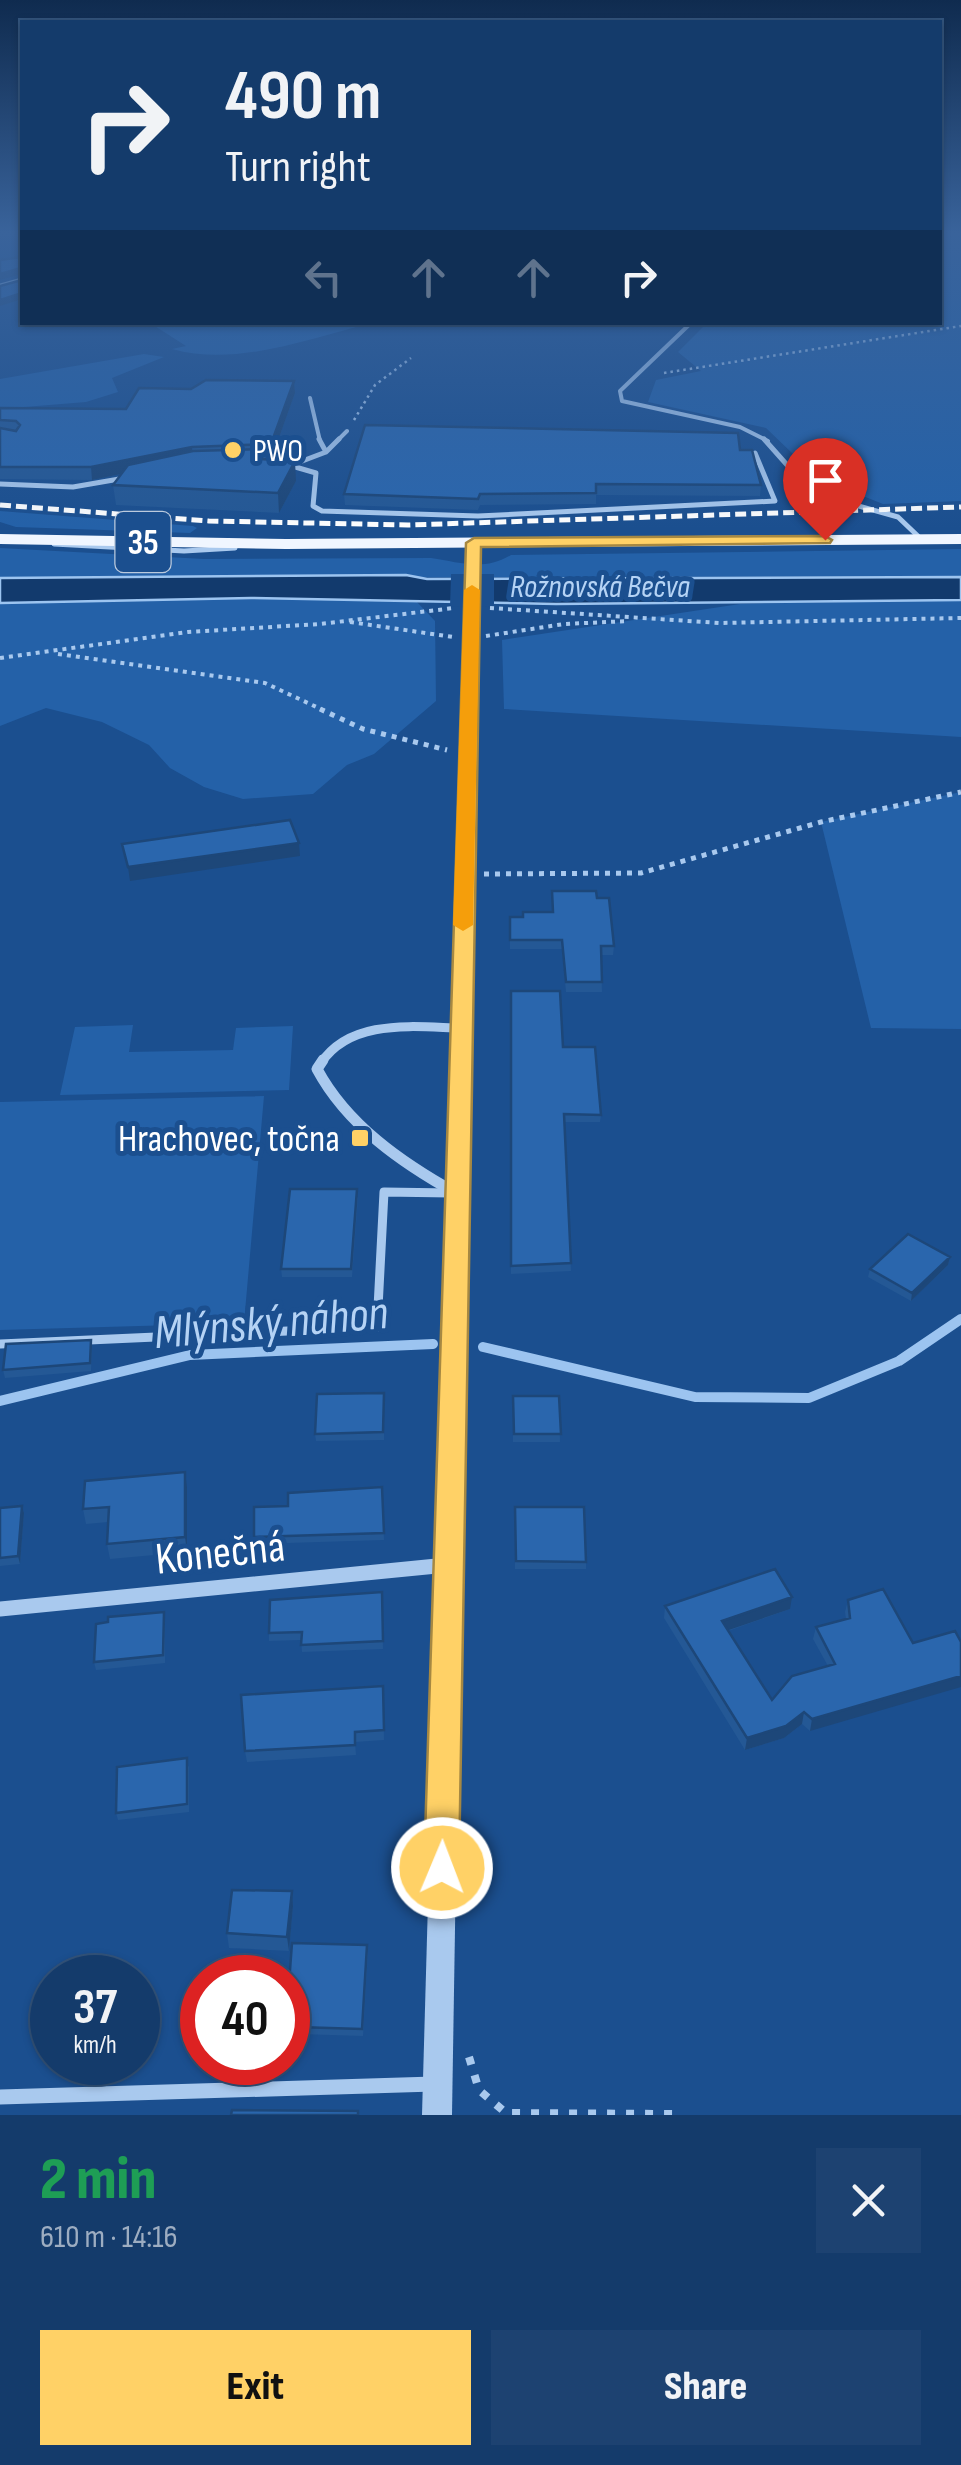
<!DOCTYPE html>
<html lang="en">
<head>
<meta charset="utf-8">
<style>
	body { margin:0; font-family:"Sofia Sans Condensed",sans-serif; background:#1d4271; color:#f1f3f6; height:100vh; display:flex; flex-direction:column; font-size:38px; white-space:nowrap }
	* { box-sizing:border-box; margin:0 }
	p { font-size:32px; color:#9dadc1 }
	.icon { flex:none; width:55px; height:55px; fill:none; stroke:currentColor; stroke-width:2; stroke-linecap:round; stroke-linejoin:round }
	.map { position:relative; height:2115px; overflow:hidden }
	.panel { display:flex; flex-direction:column; background:#143b6b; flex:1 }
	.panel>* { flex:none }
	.banner { position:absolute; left:20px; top:20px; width:922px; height:305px; border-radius:0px; box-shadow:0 2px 8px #0004,0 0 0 2px #33557e; background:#143b6b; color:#f1f3f6; overflow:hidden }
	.speed { position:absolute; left:30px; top:1955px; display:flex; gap:20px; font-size:50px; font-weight:700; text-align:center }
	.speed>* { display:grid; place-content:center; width:130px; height:130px; border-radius:50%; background:#143b6b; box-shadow:0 2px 8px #0004,0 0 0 2px #33557e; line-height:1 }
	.speed small { font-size:25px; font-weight:400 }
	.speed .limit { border:15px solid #d22; background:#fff; color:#111 }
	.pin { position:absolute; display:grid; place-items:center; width:85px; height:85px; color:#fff; margin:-102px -42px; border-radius:50% 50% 50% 0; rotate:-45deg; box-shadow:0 0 10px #0007 }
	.pin .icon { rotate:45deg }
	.me { position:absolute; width:110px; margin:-55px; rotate:1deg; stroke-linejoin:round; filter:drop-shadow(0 0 8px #0008) }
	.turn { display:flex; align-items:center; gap:35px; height:210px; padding:0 40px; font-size:45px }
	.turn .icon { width:130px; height:130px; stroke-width:2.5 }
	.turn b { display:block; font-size:70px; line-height:85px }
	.lanes { display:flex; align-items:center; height:95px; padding:0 40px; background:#0003; justify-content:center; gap:50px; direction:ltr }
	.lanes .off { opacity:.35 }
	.round { display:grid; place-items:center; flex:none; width:105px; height:105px; border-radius:0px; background:#1d4271 }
	.headline { display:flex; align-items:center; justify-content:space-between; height:170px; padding:0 40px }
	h1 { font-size:60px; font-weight:800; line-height:75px; color:#1e9e55 }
	.action { display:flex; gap:20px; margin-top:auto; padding:20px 40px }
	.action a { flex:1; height:115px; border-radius:0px; background:#ffd166; color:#111; font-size:40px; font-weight:800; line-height:115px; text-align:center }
	.action a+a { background:#1d4271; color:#f1f3f6 }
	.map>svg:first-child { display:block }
	.green { fill:#2461a8 }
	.water { fill:#123a6d; stroke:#9cc4f0; stroke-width:2.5 }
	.pier { fill:#1b4f8f }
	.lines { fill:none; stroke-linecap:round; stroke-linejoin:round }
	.stream { stroke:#9cc4f0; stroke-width:10 }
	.path-far3 { stroke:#a9c9ee; stroke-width:2.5; stroke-dasharray:2.5 4; stroke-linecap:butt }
	.path-far2 { stroke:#a9c9ee; stroke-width:4; stroke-dasharray:4 5; stroke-linecap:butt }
	.path-far1 { stroke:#a9c9ee; stroke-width:5; stroke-dasharray:5 6; stroke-linecap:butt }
	.path { stroke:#a9c9ee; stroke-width:8; stroke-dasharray:8 11; stroke-linecap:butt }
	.service-far2 { stroke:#a9c9ee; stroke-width:4 }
	.service-far1 { stroke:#a9c9ee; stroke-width:5 }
	.service { stroke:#a9c9ee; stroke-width:9 }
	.minor-far3 { stroke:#a9c9ee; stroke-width:5 }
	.minor-far2 { stroke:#a9c9ee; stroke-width:9 }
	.minor-far1 { stroke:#a9c9ee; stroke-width:11 }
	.minor { stroke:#a9c9ee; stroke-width:15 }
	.tertiary { fill:#a9c9ee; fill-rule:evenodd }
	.primary { fill:#f0f6ff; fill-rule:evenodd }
	.rail { stroke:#fff; stroke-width:5; stroke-dasharray:11 5; stroke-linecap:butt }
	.tertiary-bridge { stroke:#a9c9ee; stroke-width:11 }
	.wall { fill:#245895 }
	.shaded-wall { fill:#1d4779 }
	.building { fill:#2a66ad; stroke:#1d4779; stroke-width:2.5 }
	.route { fill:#ffd166; stroke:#a68842; stroke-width:2.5 }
	.slow { fill:#f59e0b }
	.poi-dot { fill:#ffd166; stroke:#1b4f8f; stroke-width:4 }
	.labels { text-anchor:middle; stroke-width:10; stroke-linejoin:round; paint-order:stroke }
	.far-poi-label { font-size:32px; fill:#fff; stroke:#1b4f8f; text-anchor:start }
	.far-water-label { font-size:32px; font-style:italic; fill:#b5d3f5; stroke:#1b4f8f }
	.shield { fill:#1b4f8f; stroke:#bbcadd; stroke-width:2.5 }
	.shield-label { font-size:35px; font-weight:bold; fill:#fff }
	.poi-label { font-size:38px; fill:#fff; stroke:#1b4f8f; text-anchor:end }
	.near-street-label { font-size:45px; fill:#fff; stroke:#1b4f8f }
	.near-water-label { font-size:48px; font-style:italic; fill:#b5d3f5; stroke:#1b4f8f }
</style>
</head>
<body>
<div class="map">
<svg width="961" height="2115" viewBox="0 0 961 2115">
	<rect width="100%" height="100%" fill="#1b4f8f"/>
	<path class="green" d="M940 233H961V501L883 504 818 478 766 428 648 402 656 380 701 371 678 352 707 323 940 322Z
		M150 323H371C308 339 236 367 172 349L186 346Z
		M144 354 164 357 112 378 118 392 86 402 0 409V379Z
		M0 511 193 526 197 528 190 533 16 527 0 522Z
		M0 548 204 559 431 558C460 562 483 572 511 555L961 549V576L0 578Z
		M251 598 416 601 435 621 436 701 374 754 347 765 313 794 243 799 204 787 170 768 149 745 102 722 46 708 0 726V603Z
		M961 600V737L504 709 502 640 740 604Z
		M961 792V1029L871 1028 821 822Z
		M133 1025 129 1052 233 1050 236 1028 293 1026 289 1090 60 1095 75 1027Z
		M264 1096 244 1323 0 1330V1102Z"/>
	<path class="water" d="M406 575 427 579 961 577V600L556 604 251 598 0 603V578Z"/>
	<path class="pier" d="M451 574H494V607L450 606Z"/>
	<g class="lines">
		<path class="stream" d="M483 1347 695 1397 809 1398 899 1361 961 1319
			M0 1401 190 1355 433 1344"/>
		<path class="path-far3" d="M664 373 961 326
			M354 420 375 385 411 358"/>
		<path class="path-far2" d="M490 608 720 623 961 618
			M350 622 453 637
			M486 636 564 624 629 621
			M58 654 265 683 325 711
			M0 658 188 632 320 624 454 608"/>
		<path class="path-far1" d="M320 709 363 729 447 750
			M484 874 641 873 821 822 961 792"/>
		<path class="path" d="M469 2057 479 2090 506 2113 674 2114"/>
		<path class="service-far2" d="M692 322 620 391 622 401 740 427 768 441
			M310 398 320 441
			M337 441 347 431"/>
		<path class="service-far1" d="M319 439 326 452
			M764 439 812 493 898 517 921 539
			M297 463 326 452 339 439
			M285 464 316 473 313 506 322 511 478 516 775 501 755 453
			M0 484 73 487 125 478
			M54 544 184 551 235 548"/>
		<path class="service" d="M0 1344 377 1327 384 1192 451 1193"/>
		<path class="minor-far3" d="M0 286 22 280"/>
		<path class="minor-far2" d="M321 1063C351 1018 414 1027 461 1028"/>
		<path class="minor-far1" d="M323 1060 317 1069C347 1125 402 1163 456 1193"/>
		<path class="minor" d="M0 1609 447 1565
			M0 2097 434 2084"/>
		<path class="tertiary" d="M470 621 476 625 452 2115H422L464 625Z"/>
		<path class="primary" d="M0 534 286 539 961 534V544L286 549 0 544Z"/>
		<path class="rail" d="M0 505 209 521 408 525 961 507"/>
		<path class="tertiary-bridge" d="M470 625 472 567"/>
	</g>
	<path class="wall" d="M294 381 295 393 272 457H266V460L296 481 279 513 116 505 113 485 121 474 92 480 0 479V408L126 409 191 389Z
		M740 450 761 485 760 496 596 495V504L480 505 478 510 345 505 344 494Z
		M597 898 614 946 613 955H601L602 992H566L562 949H510V917H523L553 912Z
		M511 991 563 1047 601 1115 600 1122H564L571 1271 511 1274Z
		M358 1197 352 1277H282L281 1269Z
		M950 1257 948 1265 911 1301 868 1277 870 1269Z
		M92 1348 91 1371 5 1378 3 1370Z
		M384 1393V1440L316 1441 315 1434Z
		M513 1396H559L560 1442H513Z
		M382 1487 384 1540 255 1544 254 1537 288 1506Z
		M187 1488V1552L110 1559 107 1544 108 1522 86 1524 83 1509Z
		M22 1506 24 1513 20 1564 0 1566V1508Z
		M515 1507 586 1562V1569H515Z
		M883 1589 810 1731 802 1724 784 1738 745 1750 664 1618 665 1606 790 1609 728 1631 772 1700 828 1666 813 1639 816 1627 846 1619 845 1612 848 1600Z
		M382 1592 383 1649 302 1652 301 1640 269 1641V1633Z
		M165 1619V1663L96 1670 94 1662Z
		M383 1686 384 1740 355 1742 356 1755 247 1762 245 1751Z
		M189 1766V1812L118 1820 116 1813Z
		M292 1891 293 1906 289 1951 229 1948 227 1933Z
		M368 1952 363 2036 298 2034 299 2004H288V1989Z"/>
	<path class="shaded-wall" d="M21 268V274L0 280V274Z
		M22 293V299L0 306V300Z
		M294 381 295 393 272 457 271 444Z
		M192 447 193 459 92 480 91 467Z
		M295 461 296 481 279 513 278 493Z
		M299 843 300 856 130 881 128 867Z
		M950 1257 948 1265 911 1301 912 1293Z
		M185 1472 187 1488V1552L185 1537Z
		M22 1506 24 1513 20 1564 18 1556Z
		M792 1597 790 1609 720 1633 722 1621Z
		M961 1676V1687L810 1731 812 1719Z
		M804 1712 802 1724 784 1738 745 1750 747 1738Z
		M292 1891 293 1906 289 1951 287 1937Z"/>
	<path class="building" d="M22 257V269L21 268 0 274V260Z
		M22 280V293L0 300V286Z
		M206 380 294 381 271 444 192 447 91 467H0V428L16 431 20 425 16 421 0 420V408L126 409 139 388 191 389Z
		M365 425 738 433 740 450H752L761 485 596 484V493L480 494 478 499 344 494Z
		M266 449 261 459 295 461 278 493 113 485 128 465 193 451Z
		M290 820 299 843 128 867 122 844Z
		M552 891H596L597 898H609L614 946H601L602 982H566L562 940H510V917H523V912H553Z
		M511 991H560L563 1047H595L601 1115 564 1114 571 1263 511 1266Z
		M290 1189H357L351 1269H281Z
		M908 1234 950 1257 912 1293 870 1269Z
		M91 1340 90 1363 3 1370 6 1344Z
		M384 1393 383 1432 315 1434 317 1394Z
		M513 1396H559L561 1434H514Z
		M185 1472V1537L107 1544 109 1507 83 1509 85 1481Z
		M382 1487 384 1533 254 1537V1507L288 1506V1493Z
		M22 1506 18 1556 0 1558V1508Z
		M515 1507H584L586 1562 516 1561Z
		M775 1569 792 1597 722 1621 772 1700 792 1676 835 1664 816 1627 850 1618 848 1600 883 1589 913 1643 955 1631 961 1642V1676L812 1719 804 1712 786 1726 747 1738 665 1606Z
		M382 1592 383 1641 301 1645 302 1632 269 1633 270 1600Z
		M164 1612 163 1655 94 1662 96 1624 108 1622V1617Z
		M383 1686 384 1730 355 1732V1745L245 1751 241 1695Z
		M187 1758V1804L116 1813 117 1767Z
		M232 1890 292 1891 287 1937 227 1933Z
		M292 1943 367 1945 362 2029 297 2027 300 1997H288Z
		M232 2110 358 2111V2115H231Z"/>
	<linearGradient id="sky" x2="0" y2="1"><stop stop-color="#0f2b4f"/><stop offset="0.44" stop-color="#39639b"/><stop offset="1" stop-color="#39639b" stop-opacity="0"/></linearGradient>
	<rect width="961" height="529" fill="url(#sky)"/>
	<path class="route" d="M825 536 832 540 830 543 481 547 459 1868 454 1879 442 1884 429 1879 424 1868 466 543 474 538Z"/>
	<path class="slow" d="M472 585 480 590 473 925 463 931 453 925 464 590Z"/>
	<g class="poi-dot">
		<circle cx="233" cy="450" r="10"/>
		<rect x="350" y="1128" width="20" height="20" rx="5"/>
	</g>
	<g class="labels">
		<g class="far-poi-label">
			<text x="253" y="461">PWO</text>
		</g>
		<g class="far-water-label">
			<text x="600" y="597">Rožnovská Bečva</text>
		</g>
		<rect class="shield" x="115.5" y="512" width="55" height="60" rx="8"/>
		<g class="shield-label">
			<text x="143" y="554">35</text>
		</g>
		<g class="poi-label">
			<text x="340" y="1151">Hrachovec, točna</text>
		</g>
		<g class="near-street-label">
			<text transform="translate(220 1551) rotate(-6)" y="16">Konečná</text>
		</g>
		<g class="near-water-label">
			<text transform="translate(271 1321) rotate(-5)" y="17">Mlýnský náhon</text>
		</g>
	</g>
</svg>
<div class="speed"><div>37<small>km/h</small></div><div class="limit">40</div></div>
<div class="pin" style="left:825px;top:540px;background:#d93025"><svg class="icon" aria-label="arrive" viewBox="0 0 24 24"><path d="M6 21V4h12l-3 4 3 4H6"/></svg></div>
<svg class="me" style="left:442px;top:1868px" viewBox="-20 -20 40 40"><circle r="17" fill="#ffd166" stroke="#fff" stroke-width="3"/><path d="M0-11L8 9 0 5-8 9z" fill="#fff"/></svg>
<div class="banner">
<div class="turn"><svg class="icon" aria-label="right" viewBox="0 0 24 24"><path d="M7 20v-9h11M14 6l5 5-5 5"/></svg><div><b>490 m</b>Turn right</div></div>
<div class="lanes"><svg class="icon off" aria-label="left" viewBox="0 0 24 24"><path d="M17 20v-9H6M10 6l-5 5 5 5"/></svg><svg class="icon off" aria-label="ahead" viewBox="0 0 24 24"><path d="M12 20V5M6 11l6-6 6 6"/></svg><svg class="icon off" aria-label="ahead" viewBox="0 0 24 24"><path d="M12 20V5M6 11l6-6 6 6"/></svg><svg class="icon" aria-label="right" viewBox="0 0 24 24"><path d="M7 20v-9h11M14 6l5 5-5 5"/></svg></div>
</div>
</div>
<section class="panel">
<div class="headline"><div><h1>2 min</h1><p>610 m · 14:16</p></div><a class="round"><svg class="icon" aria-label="close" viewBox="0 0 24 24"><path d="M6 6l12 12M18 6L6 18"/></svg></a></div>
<div class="action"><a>Exit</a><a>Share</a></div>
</section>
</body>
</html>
